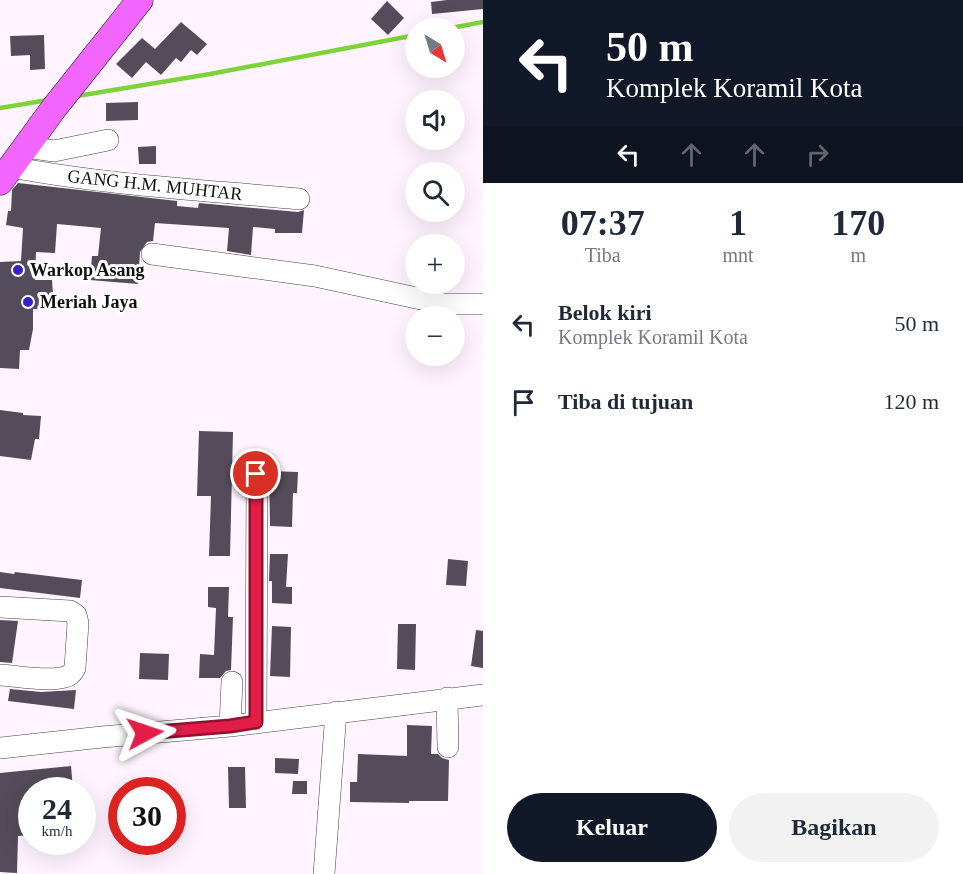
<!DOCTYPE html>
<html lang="id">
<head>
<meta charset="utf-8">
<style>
	body { margin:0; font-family:Georgia,serif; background:#f2f2f3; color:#1f2937; height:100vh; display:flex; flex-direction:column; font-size:22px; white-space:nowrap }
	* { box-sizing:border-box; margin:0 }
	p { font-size:20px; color:#747a83 }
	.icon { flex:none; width:33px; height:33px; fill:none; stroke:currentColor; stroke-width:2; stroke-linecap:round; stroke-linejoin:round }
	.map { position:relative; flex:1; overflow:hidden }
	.details { display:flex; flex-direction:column; background:#fff; width:480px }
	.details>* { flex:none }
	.guide { background:#111827; color:#fff; overflow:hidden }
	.needle { width:39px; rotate:142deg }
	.tools { position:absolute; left:405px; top:18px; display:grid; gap:12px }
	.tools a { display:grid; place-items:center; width:60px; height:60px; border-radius:50%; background:#fff; box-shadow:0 6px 24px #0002; font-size:30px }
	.speed { position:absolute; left:18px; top:777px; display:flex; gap:12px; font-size:30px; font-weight:700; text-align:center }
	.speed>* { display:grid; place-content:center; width:78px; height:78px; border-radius:50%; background:#fff; box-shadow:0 6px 24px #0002; line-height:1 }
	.speed small { font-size:15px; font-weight:400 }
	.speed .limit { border:9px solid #d22; background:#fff; color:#111 }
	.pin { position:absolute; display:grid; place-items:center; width:51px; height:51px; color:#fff; margin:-26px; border:3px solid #fff; border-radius:50%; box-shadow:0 2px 6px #0007 }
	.me { position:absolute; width:66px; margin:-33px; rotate:85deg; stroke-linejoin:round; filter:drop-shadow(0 0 4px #0008) }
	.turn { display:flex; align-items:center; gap:21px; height:126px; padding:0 24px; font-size:27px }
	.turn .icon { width:78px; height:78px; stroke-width:2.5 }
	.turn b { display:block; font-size:42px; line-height:51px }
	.lanes { display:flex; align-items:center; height:57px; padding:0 24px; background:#0003; justify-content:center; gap:30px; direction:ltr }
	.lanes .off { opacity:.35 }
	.eta { display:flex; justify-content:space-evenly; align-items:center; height:102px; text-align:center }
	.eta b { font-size:36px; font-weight:600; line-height:42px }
	.primary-button { display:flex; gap:12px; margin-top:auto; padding:12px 24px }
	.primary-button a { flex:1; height:69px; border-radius:36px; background:#111827; color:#fff; font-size:24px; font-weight:600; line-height:69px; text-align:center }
	.primary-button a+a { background:#f2f2f3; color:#1f2937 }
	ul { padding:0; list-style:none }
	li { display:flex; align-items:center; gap:18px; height:78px; padding:0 24px }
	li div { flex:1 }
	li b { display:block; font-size:22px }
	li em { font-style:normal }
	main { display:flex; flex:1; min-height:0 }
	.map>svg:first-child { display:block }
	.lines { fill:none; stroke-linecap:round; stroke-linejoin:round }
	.stream { stroke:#7cd33a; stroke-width:4.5 }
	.building { fill:#544c5a }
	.minor-casing { stroke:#434343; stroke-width:22 }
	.major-casing { stroke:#212121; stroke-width:27 }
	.minor { stroke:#fff; stroke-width:21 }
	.major { stroke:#f266fd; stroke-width:26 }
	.route-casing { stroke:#92132f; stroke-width:15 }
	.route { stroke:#e11d48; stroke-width:10 }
	.poi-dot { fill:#3622c7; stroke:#fff; stroke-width:2 }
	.labels { text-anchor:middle; stroke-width:6; stroke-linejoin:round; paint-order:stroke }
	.street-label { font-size:18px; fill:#101010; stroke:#fff }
	.poi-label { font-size:18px; font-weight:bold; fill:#101010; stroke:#fff; text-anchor:start }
</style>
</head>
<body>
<main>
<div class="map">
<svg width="483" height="874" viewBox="0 0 483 874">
	<rect width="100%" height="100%" fill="#fff4ff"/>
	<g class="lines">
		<path class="stream" d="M451 28 483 22
			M77 96 210 74 416 35
			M0 108 48 100"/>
	</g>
	<path class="building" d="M447 0H483V9L432 14 431 2Z
		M387 1 404 18 388 35 371 19Z
		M181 22 207 44 197 55 191 50 181 62 176 58 161 75 146 62 132 78 116 64 142 38 155 49Z
		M44 35 45 69 30 70V55L11 56 10 36Z
		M138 102V120L106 121V103Z
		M156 146V164H139L138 147Z
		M18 183 177 201V206L198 208 199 203 298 212 304 210 302 233H275V229L253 227 251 255 227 251 229 228 155 223 153 241 147 242 140 252 138 284 90 280 92 256H98L101 228 57 224 55 253 36 252 35 280H52L53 295H56V310L33 309V329L29 350H20L19 369 0 368V262L21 261 23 228 6 225 8 211H11L12 190Z
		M0 410 23 413V415L41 416 39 439H35L31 460 0 456Z
		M199 431 233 432 230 556H209L211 496H197Z
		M269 471 298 472 297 493H293L292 527 270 526Z
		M270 554H288L286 587H292V604L272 603V581H269Z
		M448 559 468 561 466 586 446 585Z
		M0 572 14 574 15 572 82 580 80 598 0 588Z
		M208 587H229L228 617H233L231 670 226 671 220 678H199L200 654 214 655 216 608 208 607Z
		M0 620 18 621 12 663 0 662Z
		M398 624H416L415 670 397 669Z
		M272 626 291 627 290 677 270 676Z
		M476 630 483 631V668L471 666Z
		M140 653 169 654 168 680 139 679Z
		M10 689 41 692 76 690 74 709 8 701Z
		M407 725 432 726 431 754H438L442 758 449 760 448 801H409V803L350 802V782H357L358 754 407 756Z
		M275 758 299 759 298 774 275 773Z
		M71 766 73 790H32V835L18 836 17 873 0 872V773Z
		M228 767H245L246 808H229Z
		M293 781H307V794H292Z"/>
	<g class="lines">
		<g class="minor-casing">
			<path id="minor" d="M26 147 54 151 108 140
				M11 167C106 185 203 190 299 199
				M152 254 315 276 444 304H483
				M0 607 70 611 76 615 78 623 75 668C73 672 70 676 65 677 48 682 18 676 0 675
				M447 698 448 747
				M256 722 257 474
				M230 726 232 682
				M0 748 102 737 230 726 483 695
				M324 874 336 712"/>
		</g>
		<g class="major-casing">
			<path id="major" d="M0 182 54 108 140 0"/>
		</g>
		<use href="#minor" class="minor"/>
		<use href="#major" class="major"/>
	</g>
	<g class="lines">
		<g class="route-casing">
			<path id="route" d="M145 733 230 726 256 722V474"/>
		</g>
		<use href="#route" class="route"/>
	</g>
	<g class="poi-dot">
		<circle cx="18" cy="270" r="6"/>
		<circle cx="28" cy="302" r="6"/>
	</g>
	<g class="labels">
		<g class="street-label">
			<text transform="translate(155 185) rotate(6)" y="6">GANG H.M. MUHTAR</text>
		</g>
		<g class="poi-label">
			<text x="30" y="276">Warkop Asang</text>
			<text x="40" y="308">Meriah Jaya</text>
		</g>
	</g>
</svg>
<div class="tools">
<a><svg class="needle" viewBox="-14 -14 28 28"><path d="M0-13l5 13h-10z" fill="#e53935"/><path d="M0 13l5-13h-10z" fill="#747a83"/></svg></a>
<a><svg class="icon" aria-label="sound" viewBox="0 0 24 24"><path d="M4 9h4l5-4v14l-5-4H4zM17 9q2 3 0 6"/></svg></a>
<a><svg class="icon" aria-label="search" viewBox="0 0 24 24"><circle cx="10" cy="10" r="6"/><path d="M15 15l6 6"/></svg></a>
<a>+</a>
<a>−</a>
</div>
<div class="speed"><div>24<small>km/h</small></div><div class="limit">30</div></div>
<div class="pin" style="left:256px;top:474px;background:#d93025"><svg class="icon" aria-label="arrive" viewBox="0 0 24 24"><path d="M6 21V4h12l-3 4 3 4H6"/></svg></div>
<svg class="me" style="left:145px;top:733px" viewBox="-20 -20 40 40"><path d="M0-17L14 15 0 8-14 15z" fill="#e11d48" stroke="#fff" stroke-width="4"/></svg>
</div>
<section class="details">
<div class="guide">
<div class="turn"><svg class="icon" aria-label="left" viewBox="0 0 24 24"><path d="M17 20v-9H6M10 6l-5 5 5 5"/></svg><div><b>50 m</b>Komplek Koramil Kota</div></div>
<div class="lanes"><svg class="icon" aria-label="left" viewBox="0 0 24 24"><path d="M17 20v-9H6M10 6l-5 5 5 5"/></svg><svg class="icon off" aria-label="ahead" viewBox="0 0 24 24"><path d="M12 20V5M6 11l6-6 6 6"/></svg><svg class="icon off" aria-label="ahead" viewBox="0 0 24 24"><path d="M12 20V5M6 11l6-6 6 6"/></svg><svg class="icon off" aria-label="right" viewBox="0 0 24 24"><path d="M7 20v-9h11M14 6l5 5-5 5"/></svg></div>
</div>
<div class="eta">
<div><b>07:37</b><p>Tiba</p></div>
<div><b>1</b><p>mnt</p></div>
<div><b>170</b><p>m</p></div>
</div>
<ul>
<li><svg class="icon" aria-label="left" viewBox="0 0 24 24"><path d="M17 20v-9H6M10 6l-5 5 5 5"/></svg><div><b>Belok kiri</b><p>Komplek Koramil Kota</p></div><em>50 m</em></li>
<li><svg class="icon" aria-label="arrive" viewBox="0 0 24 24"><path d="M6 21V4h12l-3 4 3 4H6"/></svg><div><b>Tiba di tujuan</b></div><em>120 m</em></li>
</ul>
<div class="primary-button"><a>Keluar</a><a>Bagikan</a></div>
</section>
</main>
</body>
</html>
